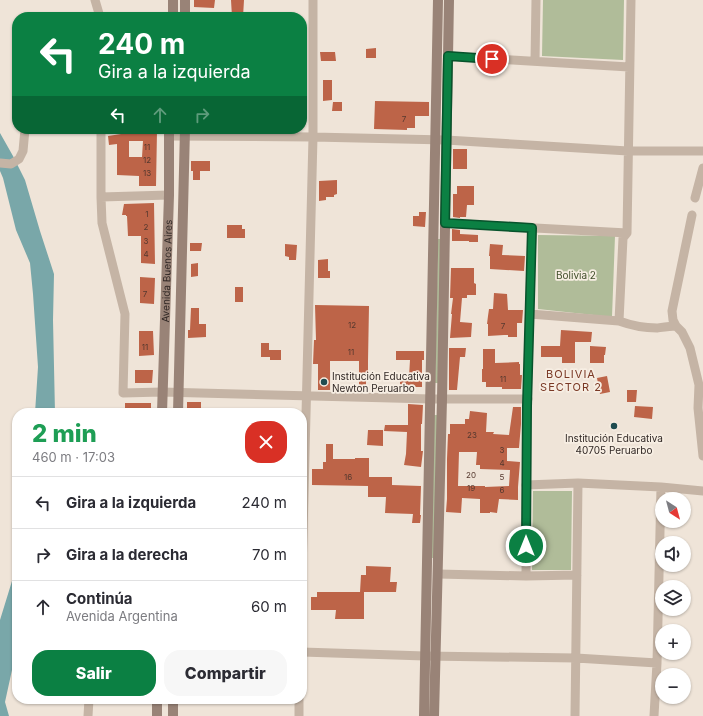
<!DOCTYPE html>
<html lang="es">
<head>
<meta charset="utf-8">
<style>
	body { margin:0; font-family:Inter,sans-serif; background:#f7f7f7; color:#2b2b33; height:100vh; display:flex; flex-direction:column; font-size:15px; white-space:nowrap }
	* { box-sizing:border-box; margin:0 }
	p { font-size:13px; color:#7c7c81 }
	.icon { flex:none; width:22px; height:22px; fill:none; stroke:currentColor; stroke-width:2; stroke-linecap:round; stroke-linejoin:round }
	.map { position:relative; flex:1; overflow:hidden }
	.drawer { position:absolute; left:12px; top:408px; width:295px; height:296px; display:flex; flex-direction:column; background:#fff; border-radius:16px; box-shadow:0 1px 3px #0004 }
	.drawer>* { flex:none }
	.banner { position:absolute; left:12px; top:12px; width:295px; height:122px; border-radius:16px; box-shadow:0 1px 3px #0004; background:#0b8043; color:#fff; overflow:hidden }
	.needle { width:26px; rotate:144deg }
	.buttons { position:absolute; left:655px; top:492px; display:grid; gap:8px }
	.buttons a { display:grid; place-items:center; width:36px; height:36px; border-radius:50%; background:#fff; box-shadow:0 1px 3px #0004; font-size:20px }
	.pin { position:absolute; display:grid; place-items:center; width:34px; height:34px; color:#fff; margin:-17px; border:2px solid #fff; border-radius:50%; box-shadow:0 1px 4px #0007 }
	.me { position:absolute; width:44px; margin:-22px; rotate:0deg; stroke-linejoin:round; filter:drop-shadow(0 0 3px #0008) }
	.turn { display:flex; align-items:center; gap:14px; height:84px; padding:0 20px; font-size:18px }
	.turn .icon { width:52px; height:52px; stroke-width:2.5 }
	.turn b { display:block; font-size:28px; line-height:34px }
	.lanes { display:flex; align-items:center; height:38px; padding:0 20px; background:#0003; justify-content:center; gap:20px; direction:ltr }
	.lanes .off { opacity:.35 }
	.round { display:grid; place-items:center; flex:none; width:42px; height:42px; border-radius:16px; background:#f7f7f7 }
	.overview { display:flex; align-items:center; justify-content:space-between; height:68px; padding:0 20px }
	h1 { font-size:24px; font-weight:800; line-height:30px; color:#1e9e55 }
	.action { display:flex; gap:8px; margin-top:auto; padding:8px 20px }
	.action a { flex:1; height:46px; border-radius:16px; background:#0b8043; color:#fff; font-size:16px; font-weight:800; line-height:46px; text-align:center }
	.action a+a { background:#f7f7f7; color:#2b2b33 }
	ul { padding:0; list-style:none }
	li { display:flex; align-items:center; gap:12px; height:52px; padding:0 20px; border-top:1px solid #e1e1e2 }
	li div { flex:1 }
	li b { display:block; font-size:15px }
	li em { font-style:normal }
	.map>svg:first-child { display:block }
	.green { fill:#b0bc99 }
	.water { fill:#79a7a9 }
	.building { fill:#bd6448; fill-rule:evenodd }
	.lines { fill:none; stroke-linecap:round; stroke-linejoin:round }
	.street { stroke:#c5b4a5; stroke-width:9 }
	.secondary { stroke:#998377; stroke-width:10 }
	.route-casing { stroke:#07532c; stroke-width:10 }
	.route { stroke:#0b8043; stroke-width:7 }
	.poi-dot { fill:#1f4c50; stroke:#f7eee3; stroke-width:1.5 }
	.labels { text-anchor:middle; stroke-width:3.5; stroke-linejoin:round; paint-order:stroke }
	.number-label { font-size:8px; fill:#55382e }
	.street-label { font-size:10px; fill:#322926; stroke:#f7eee3 }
	.park-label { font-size:10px; fill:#414e2b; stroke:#f7eee3 }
	.poi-label { font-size:10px; fill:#322926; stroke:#f7eee3; text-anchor:start }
	.neighbourhood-label { font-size:11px; letter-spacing:1px; fill:#7a3925; stroke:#f7eee3 }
</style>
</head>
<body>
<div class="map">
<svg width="703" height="716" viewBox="0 0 703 716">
	<rect width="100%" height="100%" fill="#efe4d8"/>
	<path class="green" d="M543 0H624L623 60 542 56Z
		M538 235 615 236 612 317 538 309Z
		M438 239H441L438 383H435Z
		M434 415H438L434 558H431Z
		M533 491H572L571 570H532Z"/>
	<path class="water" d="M0 133 13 156 25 180 40 231 54 274 53 320 55 413H35L38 367 33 294 30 263 16 230 3 178 0 171Z
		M17 567V647L5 702 9 716H0V620L16 568Z"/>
	<path class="building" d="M194 0H215L214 8 194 7Z
		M231 0H244L243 17H232Z
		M376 48V58H366V49Z
		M320 52H335L336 61H321Z
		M323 80H332V100L323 101Z
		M375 101 429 102V116H415V128H407V130L374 129Z
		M333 102H342V111H332Z
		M122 129H136V130L157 131 156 186H139V176L117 175V144L109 145 108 136 121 134ZM129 141H143L142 157H129Z
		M453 149H467V169H453Z
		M191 161H210V171H200V180H193V171H191Z
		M337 180V194L334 195V197H326V200L319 201V181Z
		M457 186H474V205H467L466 217H460V218L453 217V194H457Z
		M154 203 155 264 141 263V236H128L127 216H126V215H122L124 204Z
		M419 212H426L425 227 413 226V216H419Z
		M227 225H242V229H245V238H227Z
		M452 229 460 230V234L478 235V242H469V241H452Z
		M190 243H202L201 251H190Z
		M285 244 297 245 296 260H289V257L285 256Z
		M490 244 503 245 502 255 525 256 524 271 490 269V256H489Z
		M328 259V271H330V278H318V260Z
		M198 263V276L191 277V264Z
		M451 268H474V283L476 284V295H467V298H462L460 322 472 323 471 337 450 338 452 314H451L453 298H450Z
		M140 277 155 278 154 304 140 303Z
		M235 287H243V302H235Z
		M494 293 507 294 508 310H523L522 323H517V337H508V335H504L488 336V324H487L488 316 489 309H493Z
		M315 305 369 306 368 361V380H366V387L359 386V361H330V390H318V364H313L314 340H316Z
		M191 308H199V324H206V337L188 338V330H190Z
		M561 330 592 332 591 342H575V363H562V357H541V346H560Z
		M139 331H153L154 355 139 356Z
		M261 343H269V350H281V360H270V357H261Z
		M590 346 606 347 605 355H604V363H590Z
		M449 348H466L465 357H460L457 390H449Z
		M483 349H495V363L519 362V364H520V375H522L521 389H502V387H486V382H482V369H483Z
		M396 351H424V360H422V387H409V386H400V377H409L410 360H396Z
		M135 370H153L152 383H135Z
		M607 376 610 392 600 394 597 378Z
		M627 390H637L636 402H627Z
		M187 402H201V409H195V412H187Z
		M125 403H151V413H125Z
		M408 404 423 405 422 424H421V451H423L421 467 404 465 406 454 407 432 384 431 385 425H408Z
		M635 406 653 407 652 419 634 417Z
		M513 407H521V424L519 448H507V461L520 462 518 487V500L499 499 497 513 490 512V513H480V499L462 498 461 513 446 512 447 499V459L448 434H450V424H465V419H469L470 411 487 413 486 432H494L493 434 509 435ZM459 452H477L476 465H480V469L510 470 509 486 485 487V486H458Z
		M368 430H383V446L367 445Z
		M326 444H333V459H355V458H369V477H392V485L421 486 420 515H421L420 523H412L413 514 385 513 386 497H368V486L312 485V469H323V462H326Z
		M366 566 391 567 390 582H397L396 592H364V619H335L336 610H311V597H317V592H360L361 575H366Z"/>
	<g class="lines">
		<path class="street" d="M95 0 100 17
			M448 56 629 67
			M535 61 536 0
			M101 129V197L102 223 125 314 123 393 162 392 431 399H528
			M169 136 313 137 446 140 628 151H703
			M0 163 11 164 19 159 23 151 25 129
			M101 197 169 195
			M695 198 703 168
			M445 223 627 233
			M530 314 619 321C630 325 646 328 657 328 664 327 670 326 676 326L682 332 690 348 699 385 698 408 703 456
			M619 321 623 238 627 233 631 0
			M676 326 673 320 672 311 692 215
			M526 485 578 483 661 487
			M302 573 313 137V0
			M438 574 526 576 577 575
			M526 576 527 406 532 228
			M302 652 425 656 576 658 657 663
			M88 716 89 699
			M299 716V699
			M575 716 578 483
			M654 716 657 663 661 487 703 491"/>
		<g class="secondary">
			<path d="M185 0V17"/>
			<path d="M173 17V0"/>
			<path id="s1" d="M162 413 169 195V129"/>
			<path d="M178 413 185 129"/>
			<path d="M157 716V699"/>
			<path d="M173 716V699"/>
			<path d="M424 716 438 0"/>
			<path d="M434 716 442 399 449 0"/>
		</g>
	</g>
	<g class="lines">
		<g class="route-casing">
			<path id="route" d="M492 59 448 56 445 223 532 228 527 406 526 546"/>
		</g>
		<use href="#route" class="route"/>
	</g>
	<g class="poi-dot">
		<circle cx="324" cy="382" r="4"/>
		<circle cx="614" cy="426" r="4"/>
	</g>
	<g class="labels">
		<g class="number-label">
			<text x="404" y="122">7</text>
			<text x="147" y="150">11</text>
			<text x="147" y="163">12</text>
			<text x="147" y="176">13</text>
			<text x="147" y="217">1</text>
			<text x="146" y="230">2</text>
			<text x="146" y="244">3</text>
			<text x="146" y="257">4</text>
			<text x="145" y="297">7</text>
			<text x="352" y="328">12</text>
			<text x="503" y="329">7</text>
			<text x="145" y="350">11</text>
			<text x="351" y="355">11</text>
			<text x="503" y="382">11</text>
			<text x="472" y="438">23</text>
			<text x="502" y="453">3</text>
			<text x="502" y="466">4</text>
			<text x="471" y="478">20</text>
			<text x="348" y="480">16</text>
			<text x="502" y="480">5</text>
			<text x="471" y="491">19</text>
			<text x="502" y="493">6</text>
		</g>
		<g class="street-label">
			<text dy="4" stroke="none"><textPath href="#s1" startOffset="142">Avenida Buenos Aires</textPath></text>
		</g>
		<g class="park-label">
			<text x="576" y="279">Bolivia 2</text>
		</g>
		<g class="poi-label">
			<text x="332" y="380">Institución Educativa<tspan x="332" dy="12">Newton Peruarbo</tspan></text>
			<text x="614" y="442" text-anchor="middle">Institución Educativa<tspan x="614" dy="12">40705 Peruarbo</tspan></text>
		</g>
		<g class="neighbourhood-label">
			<text x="571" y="378">BOLIVIA<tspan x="571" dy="13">SECTOR 2</tspan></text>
		</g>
	</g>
</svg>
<div class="buttons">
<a><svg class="needle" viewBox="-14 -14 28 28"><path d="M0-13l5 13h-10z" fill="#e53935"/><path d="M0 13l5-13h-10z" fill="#7c7c81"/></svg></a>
<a><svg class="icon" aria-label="sound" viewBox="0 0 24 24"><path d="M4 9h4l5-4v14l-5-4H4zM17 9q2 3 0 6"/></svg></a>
<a><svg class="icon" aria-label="layers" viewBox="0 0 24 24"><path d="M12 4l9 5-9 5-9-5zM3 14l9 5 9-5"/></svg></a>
<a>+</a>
<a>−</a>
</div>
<div class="pin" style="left:492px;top:59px;background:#d93025"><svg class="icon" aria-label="arrive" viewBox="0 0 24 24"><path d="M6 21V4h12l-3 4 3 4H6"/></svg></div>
<svg class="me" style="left:526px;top:546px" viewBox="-20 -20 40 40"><circle r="17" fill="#0b8043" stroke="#fff" stroke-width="3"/><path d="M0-11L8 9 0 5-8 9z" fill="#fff"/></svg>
<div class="banner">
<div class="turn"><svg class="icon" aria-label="left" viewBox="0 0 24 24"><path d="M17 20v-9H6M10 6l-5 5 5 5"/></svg><div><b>240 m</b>Gira a la izquierda</div></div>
<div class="lanes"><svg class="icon" aria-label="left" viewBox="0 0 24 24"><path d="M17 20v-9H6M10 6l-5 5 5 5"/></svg><svg class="icon off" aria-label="ahead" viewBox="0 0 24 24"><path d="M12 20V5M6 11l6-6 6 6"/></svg><svg class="icon off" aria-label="right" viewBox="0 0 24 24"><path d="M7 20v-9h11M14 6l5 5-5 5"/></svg></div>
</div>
<section class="drawer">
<div class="overview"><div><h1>2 min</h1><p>460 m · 17:03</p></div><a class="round" style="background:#d93025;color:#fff"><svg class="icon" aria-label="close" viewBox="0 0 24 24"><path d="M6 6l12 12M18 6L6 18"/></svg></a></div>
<ul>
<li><svg class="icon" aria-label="left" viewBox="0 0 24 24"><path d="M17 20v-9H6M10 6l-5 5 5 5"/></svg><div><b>Gira a la izquierda</b></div><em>240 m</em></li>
<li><svg class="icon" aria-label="right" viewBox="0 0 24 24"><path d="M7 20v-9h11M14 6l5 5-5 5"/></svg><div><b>Gira a la derecha</b></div><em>70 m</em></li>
<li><svg class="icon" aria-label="ahead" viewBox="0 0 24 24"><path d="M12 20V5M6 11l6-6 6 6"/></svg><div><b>Continúa</b><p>Avenida Argentina</p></div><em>60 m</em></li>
</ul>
<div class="action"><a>Salir</a><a>Compartir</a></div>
</section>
</div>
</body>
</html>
